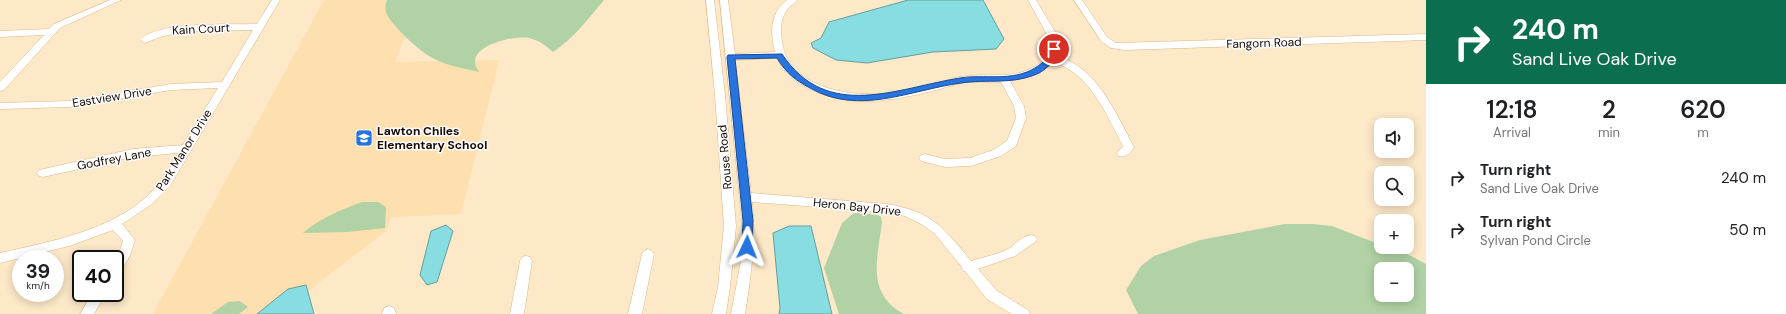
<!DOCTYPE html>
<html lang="en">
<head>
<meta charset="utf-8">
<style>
	body { margin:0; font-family:"DM Sans",sans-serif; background:#f2f2f2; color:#202124; height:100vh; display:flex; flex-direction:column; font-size:15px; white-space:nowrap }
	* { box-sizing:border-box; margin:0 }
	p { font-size:13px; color:#757577 }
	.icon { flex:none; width:22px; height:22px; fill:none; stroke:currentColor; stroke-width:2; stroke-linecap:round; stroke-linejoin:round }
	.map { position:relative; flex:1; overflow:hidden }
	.sheet { display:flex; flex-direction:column; background:#fff; width:360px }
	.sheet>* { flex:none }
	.top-card { background:#0b6e4f; color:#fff; overflow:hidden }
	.controls { position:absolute; left:1374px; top:118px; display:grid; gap:8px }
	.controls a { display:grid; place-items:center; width:40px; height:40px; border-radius:8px; background:#fff; box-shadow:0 2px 10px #0003; font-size:20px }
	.speed { position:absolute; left:12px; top:250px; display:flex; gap:8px; font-size:20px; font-weight:700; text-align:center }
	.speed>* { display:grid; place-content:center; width:52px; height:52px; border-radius:50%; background:#fff; box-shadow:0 2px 10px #0003; line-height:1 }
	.speed small { font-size:10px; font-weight:400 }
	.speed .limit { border:2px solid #111; border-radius:6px; background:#fff; color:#111 }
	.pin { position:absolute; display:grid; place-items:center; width:34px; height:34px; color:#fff; margin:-17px; border:2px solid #fff; border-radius:50%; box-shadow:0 1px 4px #0007 }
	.me { position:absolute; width:44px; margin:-22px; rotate:2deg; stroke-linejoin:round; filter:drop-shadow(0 0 3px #0008) }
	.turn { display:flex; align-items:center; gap:14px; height:84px; padding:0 20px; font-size:18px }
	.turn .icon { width:52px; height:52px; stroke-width:2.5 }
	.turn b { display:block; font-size:28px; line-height:34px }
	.eta { display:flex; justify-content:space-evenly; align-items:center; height:68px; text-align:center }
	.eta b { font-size:24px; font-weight:600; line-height:28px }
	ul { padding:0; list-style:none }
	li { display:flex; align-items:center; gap:12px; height:52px; padding:0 20px }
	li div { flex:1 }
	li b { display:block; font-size:15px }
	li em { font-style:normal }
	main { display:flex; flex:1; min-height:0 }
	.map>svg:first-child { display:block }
	.built { fill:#fedfaf }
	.green { fill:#b0d2a5; fill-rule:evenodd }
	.water { fill:#87dde0; stroke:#659e9d }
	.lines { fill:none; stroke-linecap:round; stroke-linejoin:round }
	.minor-casing { stroke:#dbb985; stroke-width:1 }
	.minor { fill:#fff; fill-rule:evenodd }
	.route { fill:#2774df; stroke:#194b91 }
	.labels { text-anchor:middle; stroke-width:3; stroke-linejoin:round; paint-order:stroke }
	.street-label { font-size:12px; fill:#160a00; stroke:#fff }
	.poi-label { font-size:12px; font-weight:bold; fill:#160a00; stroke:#fff; text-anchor:start }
</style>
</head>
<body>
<main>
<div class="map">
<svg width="1426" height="314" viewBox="0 0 1426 314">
	<rect width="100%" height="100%" fill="#fde8c8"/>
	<path class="built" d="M324 0H419L395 62 499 60 461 214 391 217 386 231 278 314H153Z"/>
	<path class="green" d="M387 0H604C588 19 574 38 553 52 546 46 539 40 529 38 516 35 473 44 475 63 475 66 478 70 479 72 462 68 443 65 429 56 415 47 396 29 387 15 385 11 385 4 387 0Z
		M362 202H378L386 207 385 228 348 232 303 233C320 218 341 210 362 202Z
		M854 213 878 215 881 217 882 222C878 257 865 293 904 314H839L824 268 842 223Z
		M1285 224H1312L1332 226 1381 245V247C1396 247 1413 257 1426 264V314H1138L1126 290 1141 266 1154 256 1200 240ZM1381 269H1407V295H1381Z
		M240 301 248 307 239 314H211L228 302Z"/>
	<path class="water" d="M908 0H983L1004 39 996 49 933 52 867 63 836 60 813 48 811 43 821 38 829 22Z
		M446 225 453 231 437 282 427 285 420 275 431 231Z
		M789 226H811L832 314H779L780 308 773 233Z
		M306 285 314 314H257L288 289Z"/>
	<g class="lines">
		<g class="minor-casing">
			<path id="minor" d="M110 0H121L60 28 4 90 0 91V82L44 35 0 37V31L49 29 54 24Z
				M272 0H280L170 186 152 204 122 224 135 240C132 251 126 269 115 273L114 259 120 250 123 241 113 230 69 246 0 263V253C56 240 125 229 162 180 168 172 173 162 178 153L133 157 43 177 39 176 37 173 39 170 133 149 183 145 218 88 171 90 70 107 0 109V103L70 101 171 84 222 82 253 30 185 31 160 37 145 43 140 40C157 21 231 25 257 24Z
				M706 0H714L725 95 736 226 730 287 726 314H712L718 287 724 226 715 95Z
				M720 0H728L735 54 775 52C770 33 770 13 787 0H797C794 4 790 6 787 10 778 22 781 38 784 51 789 66 801 77 815 83 852 100 892 95 930 85 940 83 949 79 959 77 996 71 1016 84 1048 57L1050 40 1028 0H1036L1060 40 1058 56C1099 70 1115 112 1134 147 1131 153 1125 158 1118 156L1117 153 1123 146C1106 114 1091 75 1054 62L1039 73 1010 81 1024 106 1026 118 1016 146 1001 156 971 166 945 167 921 161 919 158 921 155 925 154 945 159 970 158 993 150 1007 141 1016 118 1014 106 1001 82C988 82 974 81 961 83 951 85 942 89 932 91 892 101 851 108 812 90 797 83 784 74 777 58L735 60 751 193 886 204C932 211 943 227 971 261 983 257 997 255 1008 249 1016 244 1025 232 1035 236L1037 239 1035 242 1015 256 978 269 997 291 1028 310 1030 314H1012L987 299 965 271H963L961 266 935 234 923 225 905 216 886 212 752 202C756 240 751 276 745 314H731L741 260 742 221Z
				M1074 0H1082L1107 37 1116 43 1426 34V40L1125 50 1111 48 1101 41Z
				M648 249 652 251 654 254 642 314H628L642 254 644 251Z
				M526 256 530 257 532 261 524 314H510L520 261 522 257Z
				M93 293H106L94 314H80Z
				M389 306 394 308 396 314H382L384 308Z"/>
		</g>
		<use href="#minor" class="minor"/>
	</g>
	<path class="route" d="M1051 47H1054L1058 49 1056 60C1050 64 1045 70 1039 73 1014 85 987 79 961 83 910 90 859 116 810 88 795 80 786 73 777 58L735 59 753 221 752 247 751 250H744L742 247 743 221 727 57 728 55 782 54C827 122 897 88 960 78 984 74 1012 82 1035 68 1040 65 1044 61 1049 57Z"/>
	<defs>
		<g id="school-square" transform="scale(0.9)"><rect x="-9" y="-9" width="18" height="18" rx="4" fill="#2774df" stroke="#fff"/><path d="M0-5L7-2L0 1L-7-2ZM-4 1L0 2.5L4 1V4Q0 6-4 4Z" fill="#fff"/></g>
	</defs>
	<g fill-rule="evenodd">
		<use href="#school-square" x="364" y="138"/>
	</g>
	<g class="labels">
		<g class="street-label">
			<text transform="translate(201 29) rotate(-3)" y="4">Kain Court</text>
			<text transform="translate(1264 43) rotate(-2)" y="4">Fangorn Road</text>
			<text transform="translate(112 97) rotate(-9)" y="4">Eastview Drive</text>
			<text transform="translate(184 150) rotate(-58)" y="4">Park Manor Drive</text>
			<text transform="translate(725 157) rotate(-95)" y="4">Rouse Road</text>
			<text transform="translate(114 159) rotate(-11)" y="4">Godfrey Lane</text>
			<text transform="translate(857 207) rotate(6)" y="4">Heron Bay Drive</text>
		</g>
		<g class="poi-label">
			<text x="377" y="135">Lawton Chiles<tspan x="377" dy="14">Elementary School</tspan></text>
		</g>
	</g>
</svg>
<div class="controls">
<a><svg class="icon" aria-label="sound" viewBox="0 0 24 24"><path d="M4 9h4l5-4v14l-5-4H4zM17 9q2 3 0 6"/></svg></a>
<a><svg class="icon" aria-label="search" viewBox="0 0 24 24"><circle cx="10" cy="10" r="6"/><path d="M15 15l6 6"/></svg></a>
<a>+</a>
<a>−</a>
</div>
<div class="speed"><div>39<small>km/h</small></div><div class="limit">40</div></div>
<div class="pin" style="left:1054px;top:49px;background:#d93025"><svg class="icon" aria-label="arrive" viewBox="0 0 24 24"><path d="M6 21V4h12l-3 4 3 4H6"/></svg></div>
<svg class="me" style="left:747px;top:247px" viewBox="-20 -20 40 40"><path d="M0-17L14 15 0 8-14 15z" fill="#2774df" stroke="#fff" stroke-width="4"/></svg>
</div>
<section class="sheet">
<div class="top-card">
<div class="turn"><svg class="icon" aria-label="right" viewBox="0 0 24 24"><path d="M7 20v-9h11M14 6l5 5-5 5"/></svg><div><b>240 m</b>Sand Live Oak Drive</div></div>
</div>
<div class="eta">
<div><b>12:18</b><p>Arrival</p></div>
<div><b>2</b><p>min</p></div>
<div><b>620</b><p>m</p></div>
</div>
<ul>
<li><svg class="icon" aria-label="right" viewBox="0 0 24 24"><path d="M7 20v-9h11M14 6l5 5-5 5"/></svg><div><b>Turn right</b><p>Sand Live Oak Drive</p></div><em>240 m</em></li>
<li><svg class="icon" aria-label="right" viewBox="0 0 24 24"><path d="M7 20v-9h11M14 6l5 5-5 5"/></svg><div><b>Turn right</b><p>Sylvan Pond Circle</p></div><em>50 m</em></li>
</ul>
</section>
</main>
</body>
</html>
